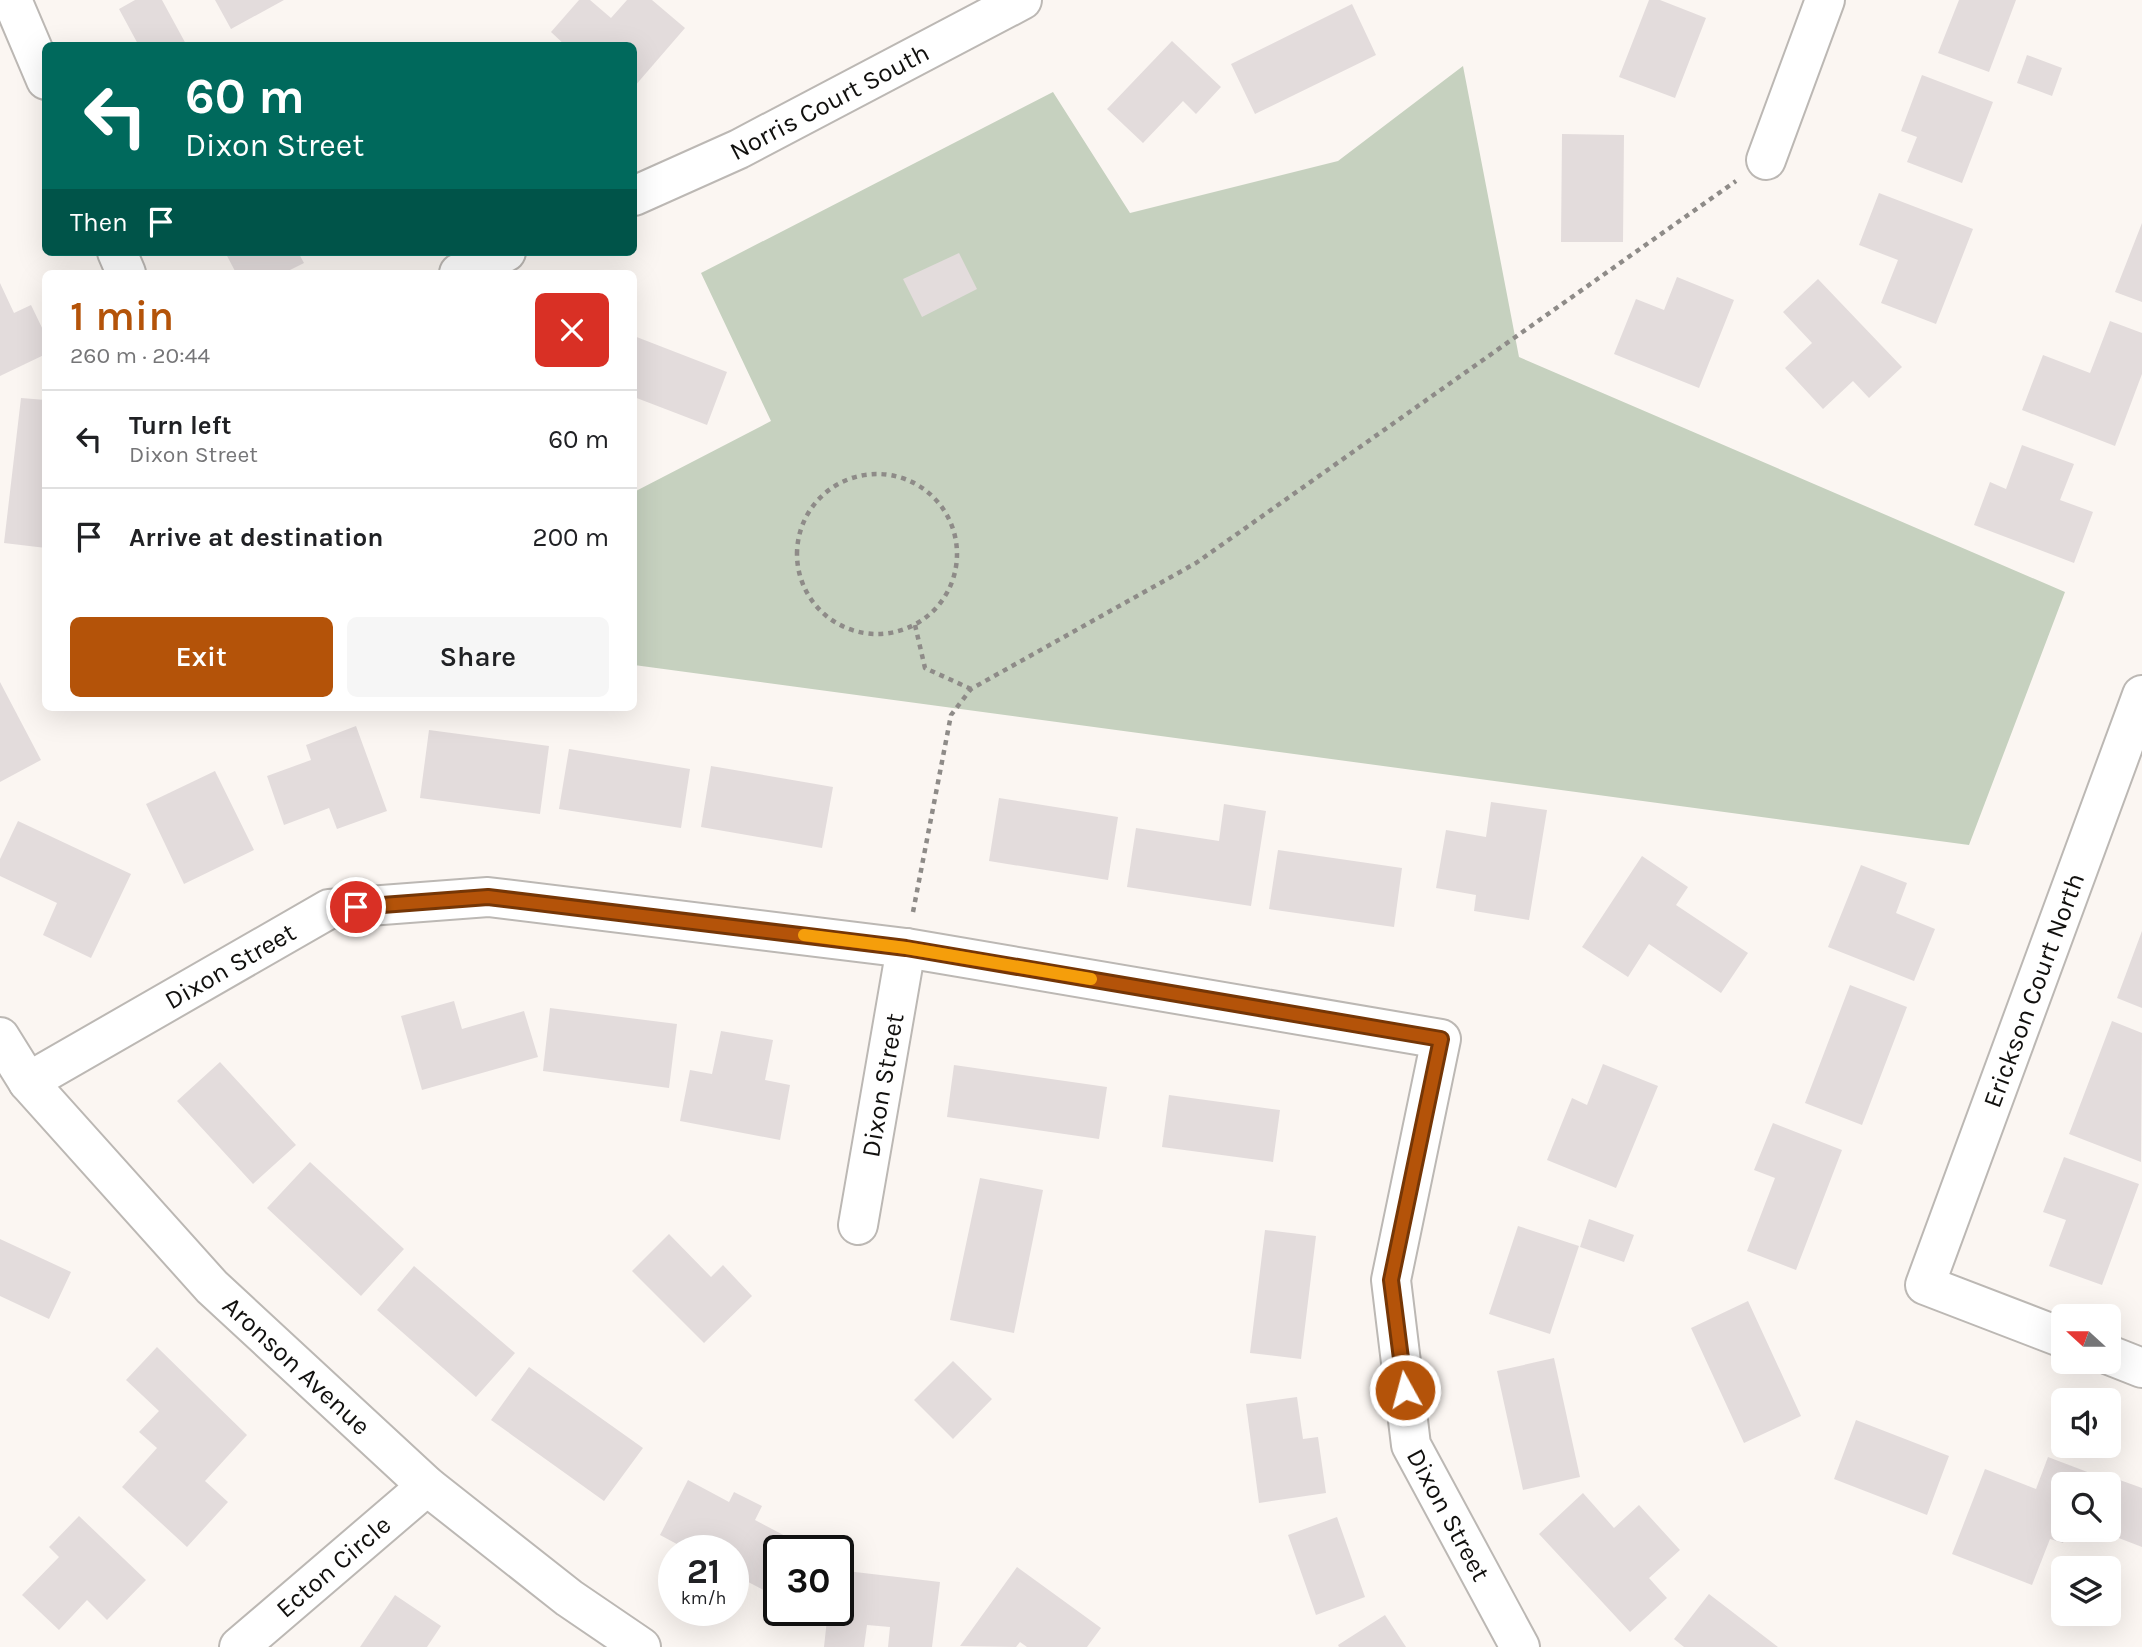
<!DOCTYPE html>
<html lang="en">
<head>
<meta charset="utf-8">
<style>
	body { margin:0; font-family:Karla,sans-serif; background:#f6f6f6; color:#202124; height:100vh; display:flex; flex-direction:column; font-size:26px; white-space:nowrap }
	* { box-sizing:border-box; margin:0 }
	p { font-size:23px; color:#757577 }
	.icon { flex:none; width:38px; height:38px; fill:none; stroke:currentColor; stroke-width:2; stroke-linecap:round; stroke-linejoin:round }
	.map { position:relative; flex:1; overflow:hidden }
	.details { position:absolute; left:42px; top:270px; width:595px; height:441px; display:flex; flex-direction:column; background:#fff; border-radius:10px; box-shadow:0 7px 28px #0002 }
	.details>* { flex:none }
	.top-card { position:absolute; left:42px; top:42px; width:595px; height:214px; border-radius:10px; box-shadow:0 7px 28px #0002; background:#00695c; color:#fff; overflow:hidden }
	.needle { width:46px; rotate:291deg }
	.controls { position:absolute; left:2051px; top:1304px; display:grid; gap:14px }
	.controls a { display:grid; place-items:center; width:70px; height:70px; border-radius:10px; background:#fff; box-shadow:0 7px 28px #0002; font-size:35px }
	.speed { position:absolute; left:658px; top:1535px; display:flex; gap:14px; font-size:35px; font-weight:700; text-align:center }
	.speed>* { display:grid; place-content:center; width:91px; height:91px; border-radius:50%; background:#fff; box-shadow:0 7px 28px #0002; line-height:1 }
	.speed small { font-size:18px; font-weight:400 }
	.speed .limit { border:4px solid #111; border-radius:10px; background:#fff; color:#111 }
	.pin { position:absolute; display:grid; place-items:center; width:60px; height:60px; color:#fff; margin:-30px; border:4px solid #fff; border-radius:50%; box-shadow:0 2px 7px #0007 }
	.me { position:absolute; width:77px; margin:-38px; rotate:353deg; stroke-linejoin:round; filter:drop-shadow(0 0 5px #0008) }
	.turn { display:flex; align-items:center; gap:24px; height:147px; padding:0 28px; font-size:32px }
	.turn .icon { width:91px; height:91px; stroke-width:2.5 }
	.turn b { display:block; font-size:49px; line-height:60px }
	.then { display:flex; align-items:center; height:66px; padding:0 28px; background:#0003; gap:14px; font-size:26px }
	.round { display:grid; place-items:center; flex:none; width:74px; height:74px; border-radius:10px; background:#f6f6f6 }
	.overview { display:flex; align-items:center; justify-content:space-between; height:119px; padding:0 28px }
	h1 { font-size:42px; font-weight:600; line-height:52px; color:#b45309 }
	.cta { display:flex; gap:14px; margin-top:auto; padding:14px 28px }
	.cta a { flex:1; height:80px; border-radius:10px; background:#b45309; color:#fff; font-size:28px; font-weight:600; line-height:80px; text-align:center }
	.cta a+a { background:#f6f6f6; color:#202124 }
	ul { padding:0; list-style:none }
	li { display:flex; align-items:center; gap:21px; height:98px; padding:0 28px; border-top:2px solid #e0e0e0 }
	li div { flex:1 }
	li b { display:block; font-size:26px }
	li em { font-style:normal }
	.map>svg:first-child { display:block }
	.green { fill:#c6d1bf }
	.building { fill:#e3dcdc }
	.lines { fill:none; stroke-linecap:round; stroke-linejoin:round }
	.street-casing { stroke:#bcb8b4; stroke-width:42 }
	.secondary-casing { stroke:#bcb8b4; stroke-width:42 }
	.path { stroke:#8e8b88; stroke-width:4.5; stroke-dasharray:5 5; stroke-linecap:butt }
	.street { stroke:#fff; stroke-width:38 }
	.secondary { stroke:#fff; stroke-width:38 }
	.route-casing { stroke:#753606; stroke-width:18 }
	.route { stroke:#b45309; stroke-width:12 }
	.slow { stroke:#f59e0b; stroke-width:12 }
	.labels { text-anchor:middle; stroke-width:6; stroke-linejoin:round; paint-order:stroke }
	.street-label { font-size:26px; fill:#11100e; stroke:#fff }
</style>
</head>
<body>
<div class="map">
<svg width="2142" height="1647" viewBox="0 0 2142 1647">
	<rect width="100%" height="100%" fill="#fbf6f2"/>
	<path class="green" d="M1463 66 1519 357 2065 592 1969 845 634 665V492L771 421 701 273 1053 92 1130 213 1338 161Z"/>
	<path class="building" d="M135 0H162L187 46H139L119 9Z
		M215 0H284L231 29Z
		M579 0H590L611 18 627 0H652L685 28 634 87V46H566L551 32Z
		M1649 0H1660L1706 18 1675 98 1619 77Z
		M1959 0H2016L1989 72 1938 53Z
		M1352 4 1376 55 1255 114 1231 64Z
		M1172 41 1221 87 1196 114 1183 101 1143 143 1107 109Z
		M2027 55 2062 68 2052 96 2017 83Z
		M1922 75 1993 102 1962 183 1907 162 1917 137 1901 131Z
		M1562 134 1624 135 1623 242H1561Z
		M1879 193 1973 229 1936 324 1881 303 1898 260 1859 245Z
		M2142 223V302L2115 292Z
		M225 252H298L304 263 284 273H236Z
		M959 253 977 289 922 317 903 279Z
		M1677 277 1734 300 1699 388 1614 354 1636 299 1664 310Z
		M1818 279 1902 367 1869 398 1853 381 1823 409 1785 368 1812 343 1783 312Z
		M0 283 14 313 31 305 46 336V354L0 376Z
		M2110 321 2142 333V374L2115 446 2022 410 2043 355 2090 373Z
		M634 336 727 372 707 425 634 397Z
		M21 398 46 400V548L4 543Z
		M2022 445 2074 464 2060 500 2093 512 2074 563 1974 525 1990 482 2006 489Z
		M0 682 41 760 0 782Z
		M356 726 387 811 337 829 329 808 284 825 267 776 311 760 306 745Z
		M429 730 549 746 540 814 420 798Z
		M569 749 690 769 681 828 559 809Z
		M711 766 833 787 822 848 701 827Z
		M215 771 254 850 184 884 146 804Z
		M999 798 1118 817 1108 880 989 861Z
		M1491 802 1547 810 1529 920 1474 911 1476 895 1436 888 1446 830 1486 837Z
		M1224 804 1266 811 1251 906 1127 887 1136 828 1219 841Z
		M18 821 131 874 91 958 43 935 57 903 0 876V859Z
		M1278 850 1402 868 1394 927 1269 909Z
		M1642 856 1688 887 1676 905 1748 953 1721 993 1649 944 1628 977 1582 947Z
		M1861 865 1907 883 1896 913 1935 929 1914 981 1828 947Z
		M2142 931V1008L2117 998Z
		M1850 985 1907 1007 1862 1125 1805 1103Z
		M454 1001 462 1029 524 1011 538 1057 422 1090 401 1016Z
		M550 1008 677 1024 669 1088 543 1071Z
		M2112 1021 2142 1033 2141 1162 2069 1134Z
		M721 1031 773 1040 765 1080 790 1085 780 1140 680 1121 690 1070 712 1074Z
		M220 1062 296 1145 253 1184 177 1101Z
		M1603 1064 1658 1086 1616 1188 1547 1160 1572 1098 1587 1105Z
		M954 1065 1107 1087 1099 1139 947 1117Z
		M1169 1095 1280 1110 1273 1162 1162 1147Z
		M1773 1123 1842 1150 1796 1270 1747 1251 1775 1178 1754 1170Z
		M2064 1157 2139 1184 2102 1285 2049 1266 2066 1220 2043 1212Z
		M310 1162 404 1249 361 1296 267 1208Z
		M980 1178 1043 1190 1014 1333 950 1320Z
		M1589 1219 1634 1235 1624 1262 1580 1247Z
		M1518 1226 1579 1246 1550 1334 1489 1314Z
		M1265 1230 1316 1236 1301 1359 1250 1353Z
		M669 1234 711 1277 723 1265 752 1296 704 1343 632 1271Z
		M0 1239 71 1272 49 1319 0 1296Z
		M414 1266 515 1353 476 1397 377 1310Z
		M1748 1301 1801 1416 1744 1443 1691 1328Z
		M157 1347 247 1435 205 1481 228 1502 187 1547 122 1487 157 1448 139 1432 159 1411 126 1380Z
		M1554 1358 1580 1477 1523 1490 1497 1371Z
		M953 1361 992 1399 953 1439 914 1400Z
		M529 1367 643 1448 604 1501 491 1420Z
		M1297 1397 1303 1439 1318 1437 1326 1493 1259 1503 1246 1404Z
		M1856 1420 1949 1456 1927 1515 1834 1479Z
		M2048 1457 2090 1473 2086 1484H2063V1530H2068L2063 1543 2050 1539 2032 1585 1952 1554 1985 1469 2036 1489Z
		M2117 1479 2142 1488V1547L2098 1530H2109V1501Z
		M688 1480 729 1502 734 1492 762 1506 755 1520 806 1547 804 1550H779V1598L733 1574V1550H688L660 1535Z
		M1583 1493 1614 1528 1639 1505 1680 1550 1649 1578 1667 1598 1630 1632 1539 1534Z
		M79 1516 146 1580 107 1620 87 1600 59 1630 22 1595 59 1557 49 1547Z
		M1337 1517 1365 1597 1316 1615 1288 1535Z
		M1017 1567 1101 1628 1087 1647H1027L1020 1642 1016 1647 960 1646Z
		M838 1570 940 1582 932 1647H888L890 1627 867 1625 864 1647H824L828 1610H838Z
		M1709 1594 1778 1647H1684L1674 1639Z
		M395 1595 441 1626 427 1647H360Z
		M1385 1615 1406 1647H1339L1338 1645Z"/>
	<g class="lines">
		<g class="street-casing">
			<g id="street">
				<path d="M12 0 46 80"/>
				<path d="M1766 160 1825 0"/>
				<path id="s1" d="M634 196 739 149 1022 0"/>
				<path d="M117 252 126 273"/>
				<path d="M459 273 506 252"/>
				<path id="s2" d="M28 1082 329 909 488 897 906 948 1441 1039 1391 1280 1411 1445 1520 1647"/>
				<path id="s3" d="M858 1225 906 948"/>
				<path id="s4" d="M2063 1338 1925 1285 2142 695"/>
				<path d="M2109 1355 2142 1368"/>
				<path id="s5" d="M239 1647 427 1486"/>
			</g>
		</g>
		<g class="secondary-casing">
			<g id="secondary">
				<path id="s6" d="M0 1037 28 1082 212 1287 427 1486 569 1598 641 1647"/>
			</g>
		</g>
		<path class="path" d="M797 554a80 80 0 1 1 160 0a80 80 0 1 1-160 0Z
			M915 625 925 668 971 689
			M913 912 951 715 971 689 1196 563 1736 181"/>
		<use href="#street" class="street"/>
		<use href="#secondary" class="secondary"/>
	</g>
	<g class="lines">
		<g class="route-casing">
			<path id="route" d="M356 907 488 897 906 948 1441 1039 1391 1280 1405 1390"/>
		</g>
		<use href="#route" class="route"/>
		<path class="slow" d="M804 935 906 948 1091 979"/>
	</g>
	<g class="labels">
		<g class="street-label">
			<text dy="9" stroke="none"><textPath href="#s1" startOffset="217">Norris Court South</textPath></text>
			<text dy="9" stroke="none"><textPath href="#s2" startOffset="233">Dixon Street</textPath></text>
			<text dy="9" stroke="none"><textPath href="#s4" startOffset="462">Erickson Court North</textPath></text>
			<text dy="9" stroke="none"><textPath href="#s3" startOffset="142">Dixon Street</textPath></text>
			<text dy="9" stroke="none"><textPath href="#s6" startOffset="444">Aronson Avenue</textPath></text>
			<text dy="9" stroke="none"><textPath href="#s2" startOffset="1962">Dixon Street</textPath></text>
			<text dy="9" stroke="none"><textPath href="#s5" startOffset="124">Ecton Circle</textPath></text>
		</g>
	</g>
</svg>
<div class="controls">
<a><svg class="needle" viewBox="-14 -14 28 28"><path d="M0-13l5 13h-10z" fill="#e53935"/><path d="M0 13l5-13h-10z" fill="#757577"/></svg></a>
<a><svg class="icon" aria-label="sound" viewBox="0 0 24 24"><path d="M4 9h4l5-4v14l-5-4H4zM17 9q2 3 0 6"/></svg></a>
<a><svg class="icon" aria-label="search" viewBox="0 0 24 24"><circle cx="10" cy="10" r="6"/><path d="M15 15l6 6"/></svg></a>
<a><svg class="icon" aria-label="layers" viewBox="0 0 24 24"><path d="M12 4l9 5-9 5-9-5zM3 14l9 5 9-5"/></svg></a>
</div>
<div class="speed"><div>21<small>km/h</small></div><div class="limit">30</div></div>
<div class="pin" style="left:356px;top:907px;background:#d93025"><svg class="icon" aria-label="arrive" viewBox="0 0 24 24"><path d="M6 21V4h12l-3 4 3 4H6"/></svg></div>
<svg class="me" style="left:1405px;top:1390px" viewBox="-20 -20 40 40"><circle r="17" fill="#b45309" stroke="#fff" stroke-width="3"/><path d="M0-11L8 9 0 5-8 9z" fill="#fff"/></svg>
<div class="top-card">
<div class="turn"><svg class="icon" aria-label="left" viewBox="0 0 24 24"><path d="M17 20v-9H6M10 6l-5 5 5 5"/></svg><div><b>60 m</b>Dixon Street</div></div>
<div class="then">Then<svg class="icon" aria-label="arrive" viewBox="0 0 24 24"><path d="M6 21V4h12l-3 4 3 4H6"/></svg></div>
</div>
<section class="details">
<div class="overview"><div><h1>1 min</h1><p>260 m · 20:44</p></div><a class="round" style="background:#d93025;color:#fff"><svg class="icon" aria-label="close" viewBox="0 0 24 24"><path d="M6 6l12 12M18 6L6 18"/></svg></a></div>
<ul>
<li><svg class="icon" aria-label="left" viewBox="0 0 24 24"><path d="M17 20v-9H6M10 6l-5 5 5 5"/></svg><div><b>Turn left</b><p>Dixon Street</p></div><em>60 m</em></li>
<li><svg class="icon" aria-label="arrive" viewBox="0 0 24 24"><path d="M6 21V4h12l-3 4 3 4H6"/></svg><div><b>Arrive at destination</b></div><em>200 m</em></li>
</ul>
<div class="cta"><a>Exit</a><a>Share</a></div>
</section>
</div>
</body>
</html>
